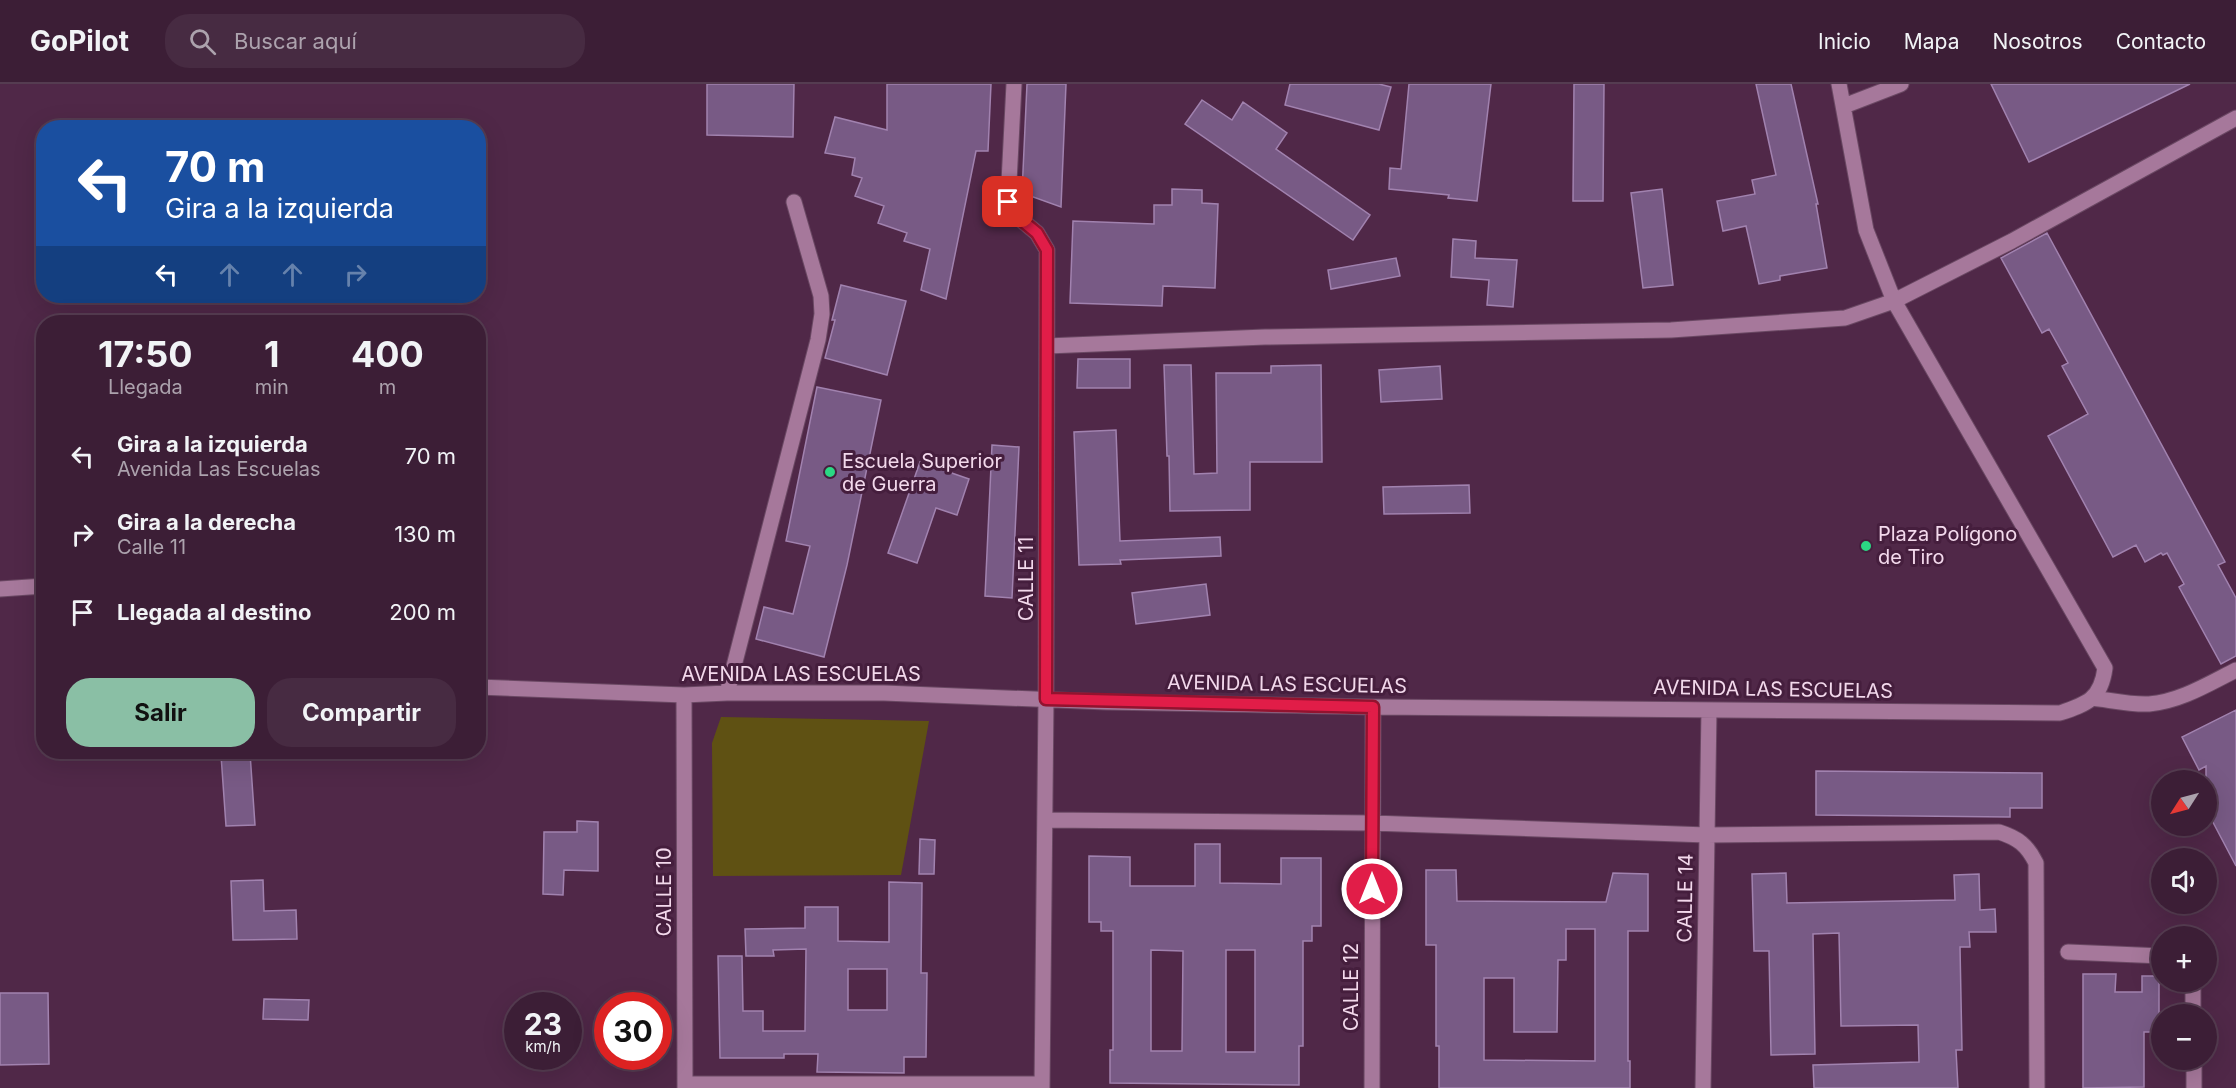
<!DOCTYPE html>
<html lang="es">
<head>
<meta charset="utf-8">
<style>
	body { margin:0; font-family:Inter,sans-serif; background:#472b42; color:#f1f3f6; height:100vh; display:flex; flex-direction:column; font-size:22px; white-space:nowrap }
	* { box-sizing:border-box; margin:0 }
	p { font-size:20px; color:#aca2ad }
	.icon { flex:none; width:33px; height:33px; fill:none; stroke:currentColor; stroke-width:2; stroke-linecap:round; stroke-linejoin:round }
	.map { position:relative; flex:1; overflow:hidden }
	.side { position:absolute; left:36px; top:231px; width:450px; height:444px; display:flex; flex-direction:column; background:#3c1e36; border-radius:24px; box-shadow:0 6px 24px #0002,0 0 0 2px #553c51 }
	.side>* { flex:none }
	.hud { position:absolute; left:36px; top:36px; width:450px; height:183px; border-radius:24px; box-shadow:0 6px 24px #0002,0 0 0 2px #553c51; background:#1a4fa0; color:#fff; overflow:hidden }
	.needle { width:39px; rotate:234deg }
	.controls { position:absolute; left:2151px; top:686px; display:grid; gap:12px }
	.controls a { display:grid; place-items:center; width:66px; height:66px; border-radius:50%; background:#3c1e36; box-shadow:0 6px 24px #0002,0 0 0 2px #553c51; font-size:30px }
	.speed { position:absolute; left:504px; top:908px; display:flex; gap:12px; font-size:30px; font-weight:700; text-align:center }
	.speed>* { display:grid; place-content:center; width:78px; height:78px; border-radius:50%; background:#3c1e36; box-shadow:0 6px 24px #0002,0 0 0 2px #553c51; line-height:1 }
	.speed small { font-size:15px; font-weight:400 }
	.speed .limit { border:9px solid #d22; background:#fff; color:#111 }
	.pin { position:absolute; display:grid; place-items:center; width:51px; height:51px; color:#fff; margin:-26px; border-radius:12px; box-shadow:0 3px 9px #0006 }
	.me { position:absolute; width:66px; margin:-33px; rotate:0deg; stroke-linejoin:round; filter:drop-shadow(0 0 4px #0008) }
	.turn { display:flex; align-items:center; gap:21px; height:126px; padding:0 30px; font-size:27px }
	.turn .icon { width:78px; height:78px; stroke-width:2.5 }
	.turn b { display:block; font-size:42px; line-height:51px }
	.lanes { display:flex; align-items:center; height:57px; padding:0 30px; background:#0003; justify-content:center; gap:30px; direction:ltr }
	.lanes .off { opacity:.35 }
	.eta { display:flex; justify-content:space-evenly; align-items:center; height:102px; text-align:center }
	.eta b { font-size:36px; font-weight:700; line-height:42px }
	.action { display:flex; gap:12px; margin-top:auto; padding:12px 30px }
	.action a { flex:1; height:69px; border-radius:24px; background:#8abfa5; color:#111; font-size:24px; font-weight:700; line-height:69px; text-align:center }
	.action a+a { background:#472b42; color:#f1f3f6 }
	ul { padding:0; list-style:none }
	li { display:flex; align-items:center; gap:18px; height:78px; padding:0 30px }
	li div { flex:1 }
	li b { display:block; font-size:22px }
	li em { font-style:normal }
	header { display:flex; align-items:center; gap:36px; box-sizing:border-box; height:84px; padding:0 30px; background:#3c1e36; border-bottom:2px solid #553c51 }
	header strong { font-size:28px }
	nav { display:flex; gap:33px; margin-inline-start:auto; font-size:21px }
	.search { width:420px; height:54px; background:#472b42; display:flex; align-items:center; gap:15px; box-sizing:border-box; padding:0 21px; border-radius:24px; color:#aca2ad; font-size:22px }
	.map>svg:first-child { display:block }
	.green { fill:#5f5113 }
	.building { fill:#785a85; stroke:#a182af; stroke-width:1.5; fill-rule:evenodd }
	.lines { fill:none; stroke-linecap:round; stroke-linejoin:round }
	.minor-casing { stroke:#6a4863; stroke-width:17 }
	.minor { stroke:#a6789b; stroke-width:15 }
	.route-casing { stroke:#92132f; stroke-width:15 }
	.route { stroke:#e11d48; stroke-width:10 }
	.poi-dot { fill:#2bd884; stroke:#451e3d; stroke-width:2 }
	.labels { text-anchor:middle; stroke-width:6; stroke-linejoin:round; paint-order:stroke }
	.poi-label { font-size:20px; fill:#f3d9ec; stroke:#451e3d; text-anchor:start }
	.street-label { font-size:20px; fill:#f3d9ec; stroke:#451e3d }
</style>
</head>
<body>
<header>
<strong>GoPilot</strong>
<div class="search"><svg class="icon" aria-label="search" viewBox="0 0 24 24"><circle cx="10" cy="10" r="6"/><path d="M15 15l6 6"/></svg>Buscar aquí</div>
<nav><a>Inicio</a><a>Mapa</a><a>Nosotros</a><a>Contacto</a></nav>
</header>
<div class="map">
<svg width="2236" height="1004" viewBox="0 0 2236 1004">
	<rect width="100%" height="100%" fill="#502848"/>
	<path class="green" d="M721 633 929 637 901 791 713 792 712 659Z"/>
	<path class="building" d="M707 0H794L793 53 707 51Z
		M887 0H991L988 67H976L946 215 921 206 930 165 904 157 907 149 878 139 884 122 855 112 862 94 852 91 855 74 825 69 835 33 887 46Z
		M1027 0H1066L1061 123 1022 109Z
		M1290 0H1379L1391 3 1379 46 1285 21Z
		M1409 0H1491L1477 117 1448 114 1449 111 1389 105 1390 84 1401 85Z
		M1574 0H1604L1603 117H1573Z
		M1756 0H1791L1818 120H1816L1827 184 1780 192V196L1759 200 1746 142 1723 147 1717 117 1755 110 1752 96 1776 91Z
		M1991 0H2190L2029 78Z
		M1202 16 1232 36 1243 18 1287 49 1276 65 1370 131 1353 156 1185 40Z
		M1172 105 1202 106V119L1218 120 1215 204 1163 202 1162 222 1070 219 1073 137 1154 140V121H1172Z
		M1662 105 1673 201 1643 204 1631 109Z
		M2047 149 2225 478 2218 481 2236 514V572L2221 580 2179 503 2184 500 2167 469 2163 471 2161 469 2145 478 2136 461 2113 473 2048 352 2088 330 2062 282 2068 279 2049 245 2042 249 2001 174Z
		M1453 155 1476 157 1475 174 1517 176 1513 223 1487 221 1489 196 1451 193Z
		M1396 174 1400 192 1331 205 1328 186Z
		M841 201 906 217 887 291 825 274 835 236H832Z
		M1078 275H1130V304H1077Z
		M1164 281H1191L1194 390 1217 389 1216 289H1271V282L1321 281 1322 378H1250V426L1170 427 1169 372H1167Z
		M1440 282 1442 315 1381 318 1379 286Z
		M817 303 881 316 847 481 824 573 756 555 764 523 793 530 810 462 786 457Z
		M1116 346 1120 457 1220 453 1221 472 1120 476 1121 480 1079 481 1074 348Z
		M992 361 1019 363 1012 514 985 512Z
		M920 378 969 395 957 431 936 424 917 479 888 469Z
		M1469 401 1470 429 1384 430 1383 403Z
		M1206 500 1210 531 1136 540 1132 509Z
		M2236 626V782L2206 725V682L2199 686 2182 653Z
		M250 669 255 741 226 742 221 671Z
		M1816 687 2042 689V724H2010V733L1816 731Z
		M577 737 598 738V787L564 786 563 811 543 810 544 748H577Z
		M920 755 935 756 934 790H919Z
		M1195 760H1220V799L1281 800V774H1321V842H1312V857H1303V962H1299V1001L1110 999V966H1113V847H1101V838H1089V772L1130 773V802H1195ZM1151 866 1183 867 1182 967H1151ZM1226 866H1255V968H1226Z
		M1426 786H1456L1457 817 1606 818 1613 789 1648 790V847H1628V977H1630V1004H1439V962H1436V861H1426ZM1566 845H1595V977L1484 976V894H1514V948H1557L1558 876H1566Z
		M1786 789 1787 819 1955 816 1954 791 1979 790 1980 826 1995 825 1996 848H1969L1970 863H1960L1962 966H1956L1958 1004H1814L1813 981 1919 978 1918 941 1841 942 1839 849 1813 850 1815 970 1771 971 1769 867H1754L1752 790Z
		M263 796 264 827 296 826 297 855 233 856 231 797Z
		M889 798 922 799 921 889H927L926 973H904V989L817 988 818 970H784V974H720L718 872H742L743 927H763V947H805L806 865 773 866 774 872H746L745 845 805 844V823H838V857L889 858ZM848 885H887V926H848Z
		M2083 890H2116L2115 908H2142V892H2159V948H2144V1003L2083 1004Z
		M0 909H48L49 980 0 981Z
		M264 915 309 916 308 936 263 935Z"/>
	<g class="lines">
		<g class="minor-casing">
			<path id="minor" d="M1014 0 1008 118 1019 134 1037 149 1047 166 1046 615 1042 1004
				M1844 22 1901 0
				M1047 262 1265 253 1671 246 1845 234 1894 217 2012 157 2236 34
				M0 505 44 502
				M478 603 684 611 727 609H884L1106 618 1373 623 2060 629C2087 620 2101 615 2105 584L1894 217 1866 146 1839 0
				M727 609 818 256 822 230 821 212 794 118
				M684 611 685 1004
				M2092 614C2110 616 2131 621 2149 620 2181 617 2208 600 2236 586
				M1045 736 1372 739 1707 751 1999 748C2018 754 2027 761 2036 779L2037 1004
				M2068 868 2162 872
				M2193 897V930
				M2194 975V1004
				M685 1000H1042
				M1372 1004 1373 623
				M1703 1004 1709 626"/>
		</g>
		<use href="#minor" class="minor"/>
	</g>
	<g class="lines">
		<g class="route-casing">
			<path id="route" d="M1008 118 1019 134 1037 149 1047 166 1046 615 1373 623 1372 805"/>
		</g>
		<use href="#route" class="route"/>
	</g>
	<g class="poi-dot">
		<circle cx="830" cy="388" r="6"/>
		<circle cx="1866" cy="462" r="6"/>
	</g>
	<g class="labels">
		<g class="poi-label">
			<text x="842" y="384">Escuela Superior<tspan x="842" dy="23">de Guerra</tspan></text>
			<text x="1878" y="457">Plaza Polígono<tspan x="1878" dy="23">de Tiro</tspan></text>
		</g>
		<g class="street-label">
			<text transform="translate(1026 495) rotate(-90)" y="7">CALLE 11</text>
			<text x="801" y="597">AVENIDA LAS ESCUELAS</text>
			<text transform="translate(1287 600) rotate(1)" y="7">AVENIDA LAS ESCUELAS</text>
			<text transform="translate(1773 605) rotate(1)" y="7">AVENIDA LAS ESCUELAS</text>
			<text transform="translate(664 808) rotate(-90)" y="7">CALLE 10</text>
			<text transform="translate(1685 814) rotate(-89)" y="7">CALLE 14</text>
			<text transform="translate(1351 903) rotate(-90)" y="7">CALLE 12</text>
		</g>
	</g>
</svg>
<div class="controls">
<a><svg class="needle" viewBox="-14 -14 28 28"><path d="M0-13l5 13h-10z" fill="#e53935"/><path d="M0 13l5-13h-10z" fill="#aca2ad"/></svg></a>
<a><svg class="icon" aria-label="sound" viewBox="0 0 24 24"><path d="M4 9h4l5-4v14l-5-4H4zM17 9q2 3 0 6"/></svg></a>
<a>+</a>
<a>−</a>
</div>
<div class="speed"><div>23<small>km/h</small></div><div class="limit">30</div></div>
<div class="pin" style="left:1008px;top:118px;background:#d93025"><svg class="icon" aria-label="arrive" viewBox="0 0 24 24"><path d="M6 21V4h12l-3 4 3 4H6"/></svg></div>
<svg class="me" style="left:1372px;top:805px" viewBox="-20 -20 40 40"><circle r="17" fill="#e11d48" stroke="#fff" stroke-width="3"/><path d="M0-11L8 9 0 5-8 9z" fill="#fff"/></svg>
<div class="hud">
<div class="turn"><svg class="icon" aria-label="left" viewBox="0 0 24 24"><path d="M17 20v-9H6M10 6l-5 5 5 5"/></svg><div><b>70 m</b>Gira a la izquierda</div></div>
<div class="lanes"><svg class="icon" aria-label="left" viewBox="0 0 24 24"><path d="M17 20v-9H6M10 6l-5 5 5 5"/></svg><svg class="icon off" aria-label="ahead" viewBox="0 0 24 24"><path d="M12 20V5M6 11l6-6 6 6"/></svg><svg class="icon off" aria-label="ahead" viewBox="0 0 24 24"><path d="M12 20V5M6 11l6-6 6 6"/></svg><svg class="icon off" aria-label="right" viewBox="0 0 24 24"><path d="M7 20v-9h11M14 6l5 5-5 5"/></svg></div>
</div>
<section class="side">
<div class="eta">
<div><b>17:50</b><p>Llegada</p></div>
<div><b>1</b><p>min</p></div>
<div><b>400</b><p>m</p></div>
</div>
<ul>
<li><svg class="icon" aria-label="left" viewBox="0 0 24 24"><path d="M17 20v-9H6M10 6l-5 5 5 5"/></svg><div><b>Gira a la izquierda</b><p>Avenida Las Escuelas</p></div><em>70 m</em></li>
<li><svg class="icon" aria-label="right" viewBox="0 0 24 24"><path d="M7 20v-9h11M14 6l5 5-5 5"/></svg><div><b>Gira a la derecha</b><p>Calle 11</p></div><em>130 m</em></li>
<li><svg class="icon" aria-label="arrive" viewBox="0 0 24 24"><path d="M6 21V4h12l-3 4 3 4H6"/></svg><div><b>Llegada al destino</b></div><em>200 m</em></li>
</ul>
<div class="action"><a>Salir</a><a>Compartir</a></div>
</section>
</div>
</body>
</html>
